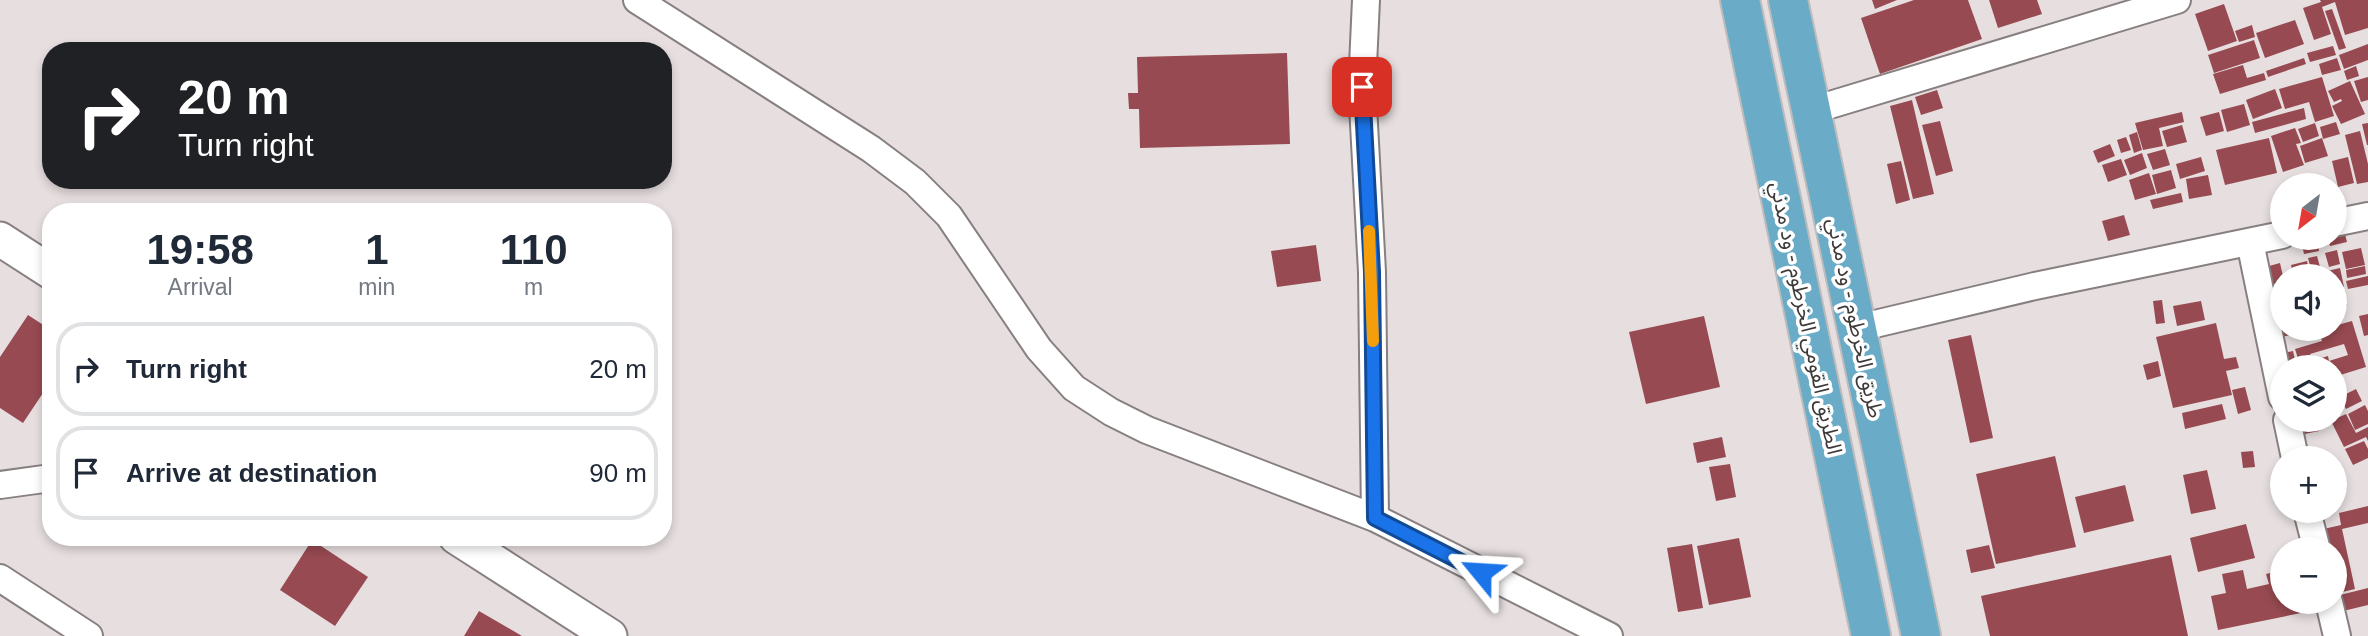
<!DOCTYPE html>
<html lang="en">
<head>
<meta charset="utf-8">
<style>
	body { margin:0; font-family:Arial,"Noto Sans Arabic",sans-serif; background:#f6f6f7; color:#1f2937; height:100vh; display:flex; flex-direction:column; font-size:26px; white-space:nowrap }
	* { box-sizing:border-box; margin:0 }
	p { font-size:23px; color:#747a83 }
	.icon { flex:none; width:38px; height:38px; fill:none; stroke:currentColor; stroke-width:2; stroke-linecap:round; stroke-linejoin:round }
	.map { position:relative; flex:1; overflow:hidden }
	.sheet { position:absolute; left:42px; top:203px; width:630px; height:343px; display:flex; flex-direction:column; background:#fff; border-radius:28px; box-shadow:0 4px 10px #0003 }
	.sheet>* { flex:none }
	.top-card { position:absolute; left:42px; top:42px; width:630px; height:147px; border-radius:28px; box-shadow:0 4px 10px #0003; background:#202124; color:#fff; overflow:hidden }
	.needle { width:46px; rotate:211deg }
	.fabs { position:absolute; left:2270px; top:173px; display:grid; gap:14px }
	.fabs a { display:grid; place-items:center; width:77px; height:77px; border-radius:50%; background:#fff; box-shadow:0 4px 10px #0003; font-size:35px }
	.pin { position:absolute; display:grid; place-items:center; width:60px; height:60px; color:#fff; margin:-30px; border-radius:14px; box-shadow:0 4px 10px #0006 }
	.me { position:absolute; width:77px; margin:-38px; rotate:297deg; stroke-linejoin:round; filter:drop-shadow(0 0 5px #0008) }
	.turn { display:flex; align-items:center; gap:24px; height:147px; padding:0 21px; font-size:32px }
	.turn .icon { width:91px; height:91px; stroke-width:2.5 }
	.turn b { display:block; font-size:49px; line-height:60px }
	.eta { display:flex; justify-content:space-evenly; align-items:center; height:119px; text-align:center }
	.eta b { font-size:42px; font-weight:700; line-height:49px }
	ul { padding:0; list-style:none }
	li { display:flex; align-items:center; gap:21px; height:94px; margin:0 14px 10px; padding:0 7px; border:4px solid #e0e1e3; border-radius:28px }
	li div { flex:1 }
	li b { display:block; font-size:26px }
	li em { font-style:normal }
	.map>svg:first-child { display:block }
	.building { fill:#974a51; fill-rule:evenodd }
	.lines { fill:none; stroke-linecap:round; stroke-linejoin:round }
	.minor-casing { stroke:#877f80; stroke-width:30 }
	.tertiary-casing { stroke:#877f80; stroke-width:37 }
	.trunk-casing { stroke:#bdbcbc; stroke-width:42 }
	.minor { stroke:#fff; stroke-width:26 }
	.tertiary { stroke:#fff; stroke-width:33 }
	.trunk { stroke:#6aacc7; stroke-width:38 }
	.route-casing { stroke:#114b97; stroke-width:18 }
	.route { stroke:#1a73e8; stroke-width:12 }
	.slow { stroke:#f59e0b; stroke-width:12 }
	.labels { text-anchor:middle; stroke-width:7; stroke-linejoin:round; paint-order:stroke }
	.street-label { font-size:21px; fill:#3d3939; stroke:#fff }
</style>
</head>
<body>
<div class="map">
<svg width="2368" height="636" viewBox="0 0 2368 636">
	<rect width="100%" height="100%" fill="#e7dfdf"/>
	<path class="building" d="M1872 0H1897L1875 9Z
		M1914 0H1968L1982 39 1880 74 1861 18Z
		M1989 0H2037L2042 14 1998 28Z
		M2320 0H2368V28L2345 35 2335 2 2322 7 2331 34 2314 40 2303 8 2321 2Z
		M2224 4 2237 41 2208 51 2195 14Z
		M2332 9 2346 48 2339 50 2325 11Z
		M2295 20 2304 44 2265 58 2256 33Z
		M2252 25 2255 37 2239 42 2235 31Z
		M2254 40 2260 58 2214 73 2208 55Z
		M2368 44V60L2344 69 2339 55Z
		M2333 46 2336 55 2310 62 2307 53Z
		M1287 53 1290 144 1140 148 1139 109H1129L1128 93H1138L1137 57Z
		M2304 58 2306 64 2268 77 2266 71Z
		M2337 58 2341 70 2322 75 2319 64Z
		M2243 65 2247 78 2264 73 2266 80 2220 94 2213 74Z
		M2356 66 2359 76 2347 80 2344 71Z
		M2322 77 2334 116 2315 122 2309 102 2285 109 2279 89Z
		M2368 77V100L2361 102 2354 81Z
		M2350 81 2365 114 2341 124 2332 106 2342 101 2341 99 2334 102 2328 91Z
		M2275 89 2282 108 2253 119 2246 100Z
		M1937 90 1943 108 1921 115 1915 97Z
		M1912 100 1934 194 1913 199 1890 106Z
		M2244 104 2250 125 2227 132 2221 110Z
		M2304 108 2306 119 2255 133 2252 122Z
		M2182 112 2184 122 2159 128 2163 146 2143 150 2135 123Z
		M2219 112 2224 131 2206 136 2200 117Z
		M1940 121 1953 171 1936 176 1922 125Z
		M2336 122 2340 134 2323 139 2320 127Z
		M2315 123 2319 136 2303 142 2298 129Z
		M2368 123V145H2367L2362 124Z
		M2182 125 2187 142 2167 147 2162 131Z
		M2295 128 2301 143 2296 144 2304 165 2283 172 2271 136Z
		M2360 131 2368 164V182L2357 184 2345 135Z
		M2137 132 2142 150 2134 153 2129 135Z
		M2126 137 2131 150 2121 153 2117 140Z
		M2269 138 2277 173 2225 185 2216 150Z
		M2322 138 2328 156 2305 163 2300 146Z
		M2110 144 2115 156 2098 163 2093 151Z
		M2165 149 2170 165 2153 170 2147 154Z
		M2142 153 2147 168 2130 175 2124 160Z
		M2201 157 2205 171 2180 179 2176 164Z
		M2348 157 2354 183 2338 187 2332 161Z
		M2121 159 2127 175 2108 182 2102 165Z
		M1901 161 1910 200 1896 204 1887 164Z
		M2171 170 2176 188 2157 194 2152 175Z
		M2149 173 2156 194 2135 200 2129 180Z
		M2208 175 2212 195 2189 199 2186 179Z
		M2181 193 2183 202 2153 209 2150 200Z
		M2124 215 2130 235 2108 241 2102 221Z
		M2344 230 2347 242 2330 246 2328 238H2334V233Z
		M2310 238H2317L2319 251 2304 254 2301 240Z
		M1316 245 1321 281 1277 287 1271 251Z
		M2361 248 2365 265 2346 269 2342 252Z
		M2337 250 2340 264 2329 267 2325 253Z
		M2317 256 2320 267 2311 269 2308 258Z
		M2307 261 2310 275 2340 268 2344 287 2334 290V276H2294L2291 265Z
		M2280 263 2283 276 2282 282 2262 287 2258 269Z
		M2365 266 2366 274 2347 278 2346 270Z
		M2368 276V285L2348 289 2346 281Z
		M2280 289 2282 303 2269 306 2266 293Z
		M2343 290 2347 306 2334 309V292Z
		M2162 300 2165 323 2156 324 2153 301Z
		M2201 301 2205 320 2177 326 2173 306Z
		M2368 314V335L2364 336 2359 316Z
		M28 315 51 330V381L23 423 0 408V357Z
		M1704 316 1720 387 1646 404 1629 332Z
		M2282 317V329H2293L2294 334 2277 338 2273 319Z
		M2352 321 2366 367 2334 377V368H2301L2295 349 2322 341 2319 331 2334 329V326ZM2344 344 2348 355 2329 361 2328 356 2312 361 2310 354Z
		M2216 323 2224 359 2236 357 2239 368 2226 371 2232 395 2173 408 2156 337Z
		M1971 335 1993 438 1970 443 1948 340Z
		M2293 351 2297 368H2283L2280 354Z
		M2158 361 2161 376 2147 380 2143 365Z
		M2245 387 2251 410 2238 414 2232 390Z
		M2356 389 2362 401 2346 409 2340 397Z
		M2222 404 2226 419 2185 429 2182 413Z
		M2365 405 2368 411V424L2355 430 2348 414Z
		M2346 414 2356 433 2368 427V441L2366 437 2344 447 2331 421Z
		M2291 420H2317L2319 431 2295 436Z
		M1722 437 1726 457 1697 463 1693 443Z
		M2364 441 2368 449V458L2353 465 2345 449Z
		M2253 451 2255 467 2243 468 2241 452Z
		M2055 456 2076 547 1996 564 1976 474Z
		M1730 464 1736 497 1716 501 1709 467Z
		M2207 470 2216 509 2191 514 2183 475Z
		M2125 485 2134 521 2084 533 2075 497Z
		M2368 506V523L2342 529 2355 589 2334 594V550H2324L2319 530 2341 525 2339 513Z
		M2246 524 2255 558 2198 572 2190 538Z
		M1739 538 1751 597 1709 605 1697 546Z
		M312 540 368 577 335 626 280 590Z
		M1692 544 1703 608 1678 612 1667 548Z
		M1989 545 1995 568 1971 573 1966 550Z
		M2171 555 2188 636H1990L1981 596Z
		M2243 570 2247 589 2269 584 2266 574 2275 572 2277 578 2282 577V602H2304L2306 612 2218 630 2211 596 2226 593 2222 574Z
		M2368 588V605L2339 612 2336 596Z
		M479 611 522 636H464Z"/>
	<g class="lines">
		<g class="minor-casing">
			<path id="minor" d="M637 0 871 149 915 182 949 216 1039 349 1074 388 1111 412 1147 430 1375 518 1609 636
				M1366 0 1362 87 1372 272 1375 518
				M1810 111 2177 0
				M2334 223 2368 216
				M2250 242 2282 397
				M1858 328 2035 286 2282 235
				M2287 420 2295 458
				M0 485 51 478
				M2307 511 2317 550
				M0 578 89 636
				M2329 602 2337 636"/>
		</g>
		<g class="tertiary-casing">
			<path id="tertiary" d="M0 239 51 272
				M456 537 610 636"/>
		</g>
		<g class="trunk-casing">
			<path id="trunk" d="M1740 0 1871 636
				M1788 0 1921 636"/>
		</g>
		<use href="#minor" class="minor"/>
		<use href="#tertiary" class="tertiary"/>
		<use href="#trunk" class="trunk"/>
	</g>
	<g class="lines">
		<g class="route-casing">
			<path id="route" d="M1362 87 1372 272 1375 518 1481 572"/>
		</g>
		<use href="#route" class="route"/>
		<path class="slow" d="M1369 231 1373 341"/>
	</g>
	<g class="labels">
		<g class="street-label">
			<text transform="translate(1806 318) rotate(78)" y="7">الطريق القومي الخرطوم - ود مدني</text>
			<text transform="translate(1855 318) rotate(78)" y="7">طريق الخرطوم - ود مدني</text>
		</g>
	</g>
</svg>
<div class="fabs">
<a><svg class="needle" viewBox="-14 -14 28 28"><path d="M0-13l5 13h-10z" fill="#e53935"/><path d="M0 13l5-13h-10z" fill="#747a83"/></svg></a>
<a><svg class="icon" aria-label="sound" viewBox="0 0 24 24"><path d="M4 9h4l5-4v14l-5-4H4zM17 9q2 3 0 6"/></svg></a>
<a><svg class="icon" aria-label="layers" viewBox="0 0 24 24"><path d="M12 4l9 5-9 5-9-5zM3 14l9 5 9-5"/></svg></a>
<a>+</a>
<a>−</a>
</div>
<div class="pin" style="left:1362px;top:87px;background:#d93025"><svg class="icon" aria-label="arrive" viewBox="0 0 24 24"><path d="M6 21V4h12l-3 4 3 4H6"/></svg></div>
<svg class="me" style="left:1481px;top:572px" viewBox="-20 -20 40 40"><path d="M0-17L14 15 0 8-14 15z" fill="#1a73e8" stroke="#fff" stroke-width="4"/></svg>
<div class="top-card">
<div class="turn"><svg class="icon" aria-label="right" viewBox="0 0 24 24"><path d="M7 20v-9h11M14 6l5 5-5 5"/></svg><div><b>20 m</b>Turn right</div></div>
</div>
<section class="sheet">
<div class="eta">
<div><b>19:58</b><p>Arrival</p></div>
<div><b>1</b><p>min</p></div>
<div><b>110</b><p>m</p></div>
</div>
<ul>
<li><svg class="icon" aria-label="right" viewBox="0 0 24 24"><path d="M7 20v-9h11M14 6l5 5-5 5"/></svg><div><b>Turn right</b></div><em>20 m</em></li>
<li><svg class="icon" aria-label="arrive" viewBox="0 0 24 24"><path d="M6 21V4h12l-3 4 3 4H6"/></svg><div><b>Arrive at destination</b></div><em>90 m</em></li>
</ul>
</section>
</div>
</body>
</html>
